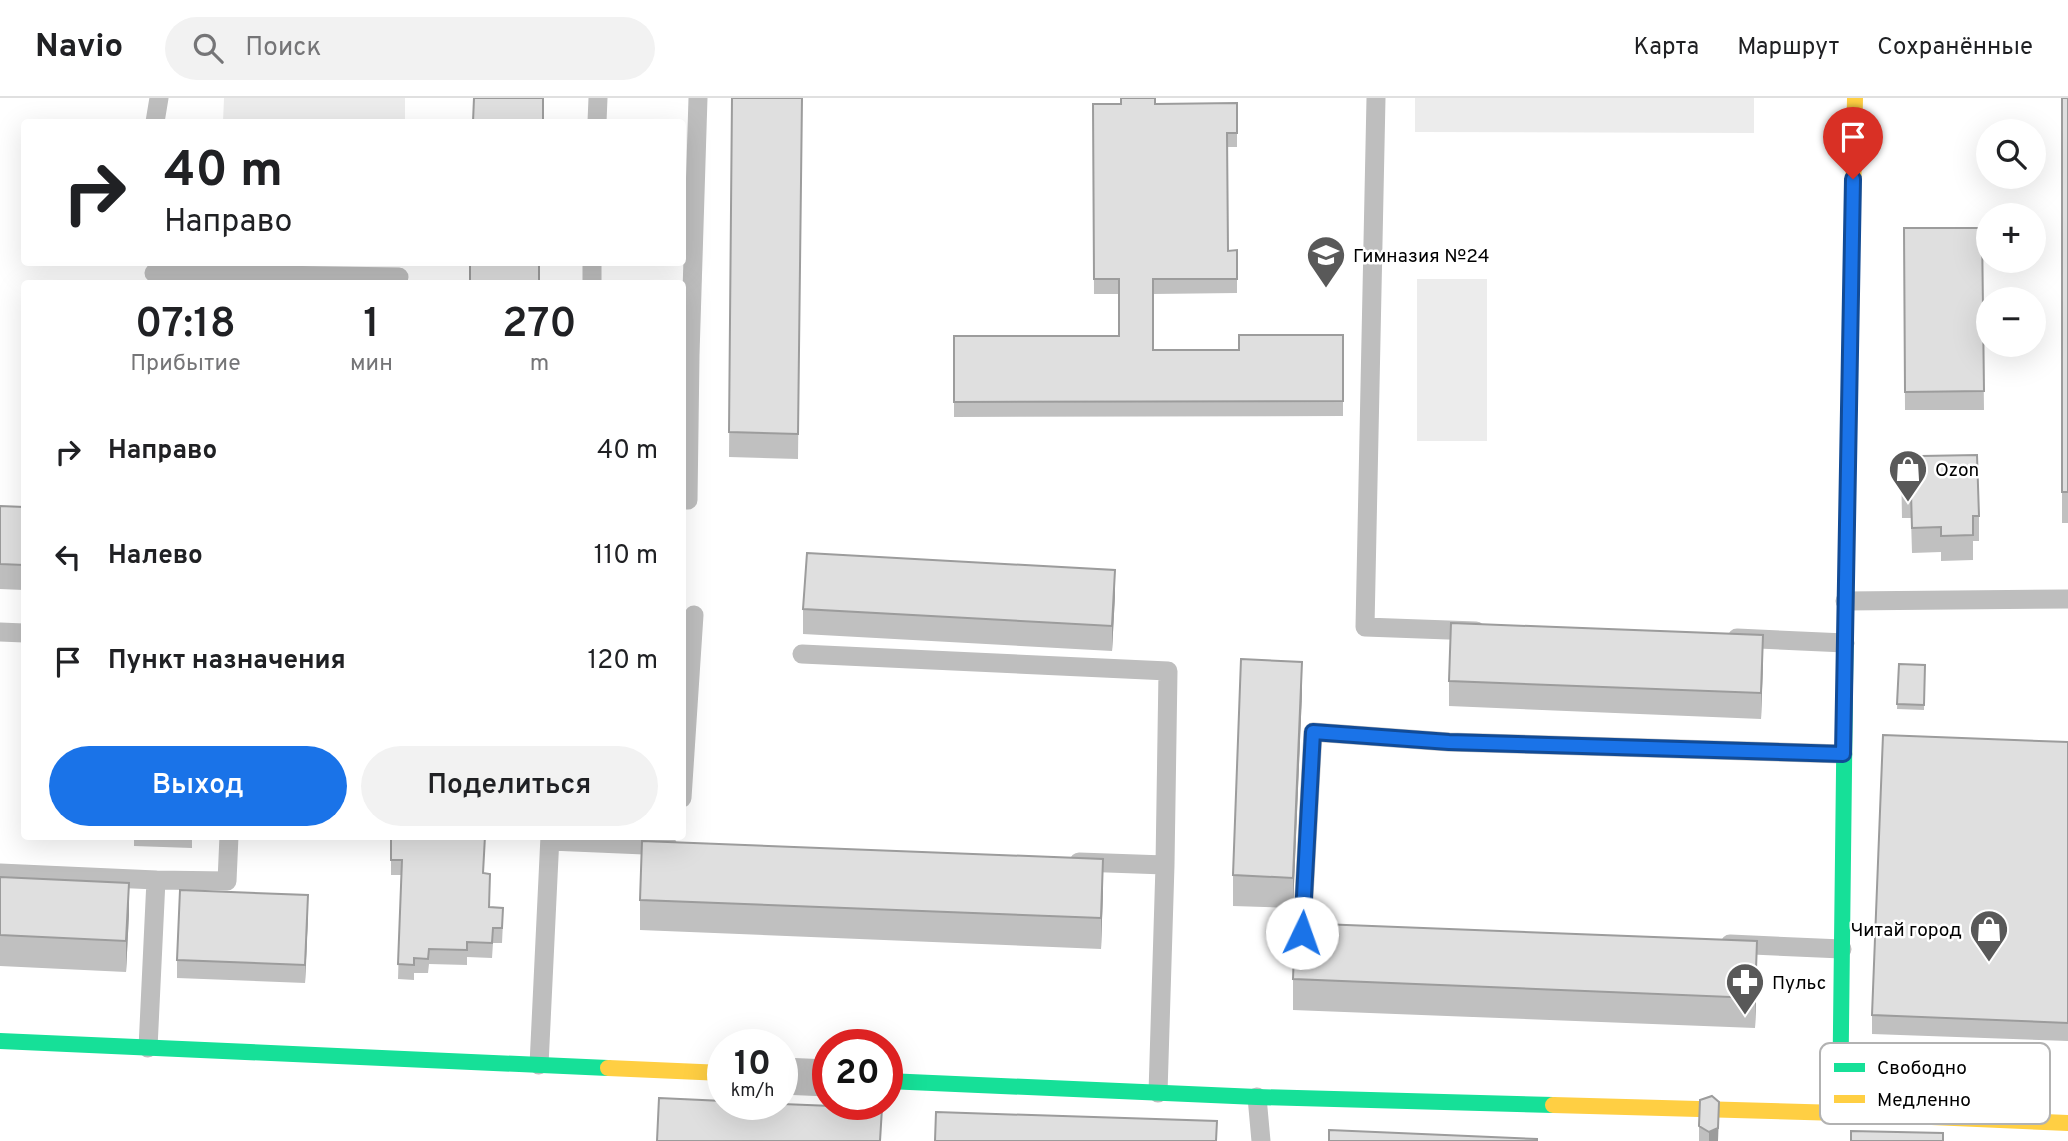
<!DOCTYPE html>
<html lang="ru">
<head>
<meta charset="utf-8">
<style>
	body { margin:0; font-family:Overpass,sans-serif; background:#f2f2f2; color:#202124; height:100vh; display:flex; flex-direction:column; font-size:26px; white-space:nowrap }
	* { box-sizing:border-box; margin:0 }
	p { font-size:23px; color:#757577 }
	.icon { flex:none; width:38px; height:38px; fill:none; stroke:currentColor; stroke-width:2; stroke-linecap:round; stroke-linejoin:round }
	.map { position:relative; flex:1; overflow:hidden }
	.side { position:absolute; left:21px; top:182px; width:665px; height:560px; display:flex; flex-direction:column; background:#fff; border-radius:7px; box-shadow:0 7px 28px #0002 }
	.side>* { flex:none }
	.guide { position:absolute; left:21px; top:21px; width:665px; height:147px; border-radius:7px; box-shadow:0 7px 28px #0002; background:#fff; color:#202124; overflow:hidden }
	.fabs { position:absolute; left:1976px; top:21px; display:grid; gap:14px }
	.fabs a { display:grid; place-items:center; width:70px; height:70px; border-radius:50%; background:#fff; box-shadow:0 7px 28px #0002; font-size:35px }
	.speed { position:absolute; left:707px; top:931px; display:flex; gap:14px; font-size:35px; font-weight:700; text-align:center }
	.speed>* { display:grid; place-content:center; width:91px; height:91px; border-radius:50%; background:#fff; box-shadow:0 7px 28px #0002; line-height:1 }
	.speed small { font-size:18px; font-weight:400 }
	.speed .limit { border:10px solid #d22; background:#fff; color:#111 }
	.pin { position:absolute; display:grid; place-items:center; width:60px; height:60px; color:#fff; margin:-72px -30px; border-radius:50% 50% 50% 0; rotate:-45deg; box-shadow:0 0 7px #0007 }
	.pin .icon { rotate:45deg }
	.me { position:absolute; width:77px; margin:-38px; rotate:3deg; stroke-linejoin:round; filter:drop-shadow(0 0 5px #0008) }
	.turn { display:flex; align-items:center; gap:24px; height:147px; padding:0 28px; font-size:32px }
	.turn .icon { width:91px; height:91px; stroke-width:2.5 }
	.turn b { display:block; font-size:49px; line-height:60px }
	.eta { display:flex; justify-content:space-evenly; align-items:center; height:119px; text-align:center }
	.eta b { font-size:42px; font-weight:600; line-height:49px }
	.primary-button { display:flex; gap:14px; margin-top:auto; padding:14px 28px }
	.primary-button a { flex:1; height:80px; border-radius:42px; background:#1a73e8; color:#fff; font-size:28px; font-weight:600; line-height:80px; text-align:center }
	.primary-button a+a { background:#f2f2f2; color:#202124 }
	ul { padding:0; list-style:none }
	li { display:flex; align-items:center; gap:21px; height:105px; padding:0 28px }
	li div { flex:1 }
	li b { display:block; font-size:26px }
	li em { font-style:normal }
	header { display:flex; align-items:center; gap:42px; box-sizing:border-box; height:98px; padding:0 35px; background:#fff; border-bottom:2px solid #e0e0e0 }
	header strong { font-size:33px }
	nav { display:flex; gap:38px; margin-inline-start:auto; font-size:24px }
	.search { width:490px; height:63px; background:#f2f2f2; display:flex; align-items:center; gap:18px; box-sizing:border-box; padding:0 24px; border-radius:38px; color:#757577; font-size:26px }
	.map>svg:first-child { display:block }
	.green { fill:#ececec }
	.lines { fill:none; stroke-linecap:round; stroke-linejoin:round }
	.lane { stroke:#bebebe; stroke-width:19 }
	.street { stroke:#bebebe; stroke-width:37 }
	.fast { stroke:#16e098; stroke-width:16 }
	.slow { stroke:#ffcf43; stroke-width:16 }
	.wall { fill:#c0c0c0 }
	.shaded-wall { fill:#9c9c9c }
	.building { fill:#dfdfdf; stroke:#9c9c9c; stroke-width:2 }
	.route-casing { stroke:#114b97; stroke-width:18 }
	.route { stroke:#1a73e8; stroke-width:12 }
	.labels { text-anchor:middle; stroke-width:5; stroke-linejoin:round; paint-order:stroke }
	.poi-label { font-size:19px; fill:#000; stroke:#fff; text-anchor:start }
	.key { fill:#fff; stroke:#b2b2b2; stroke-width:2 }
	.key-label { font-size:19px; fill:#000 }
</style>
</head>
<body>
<header>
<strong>Navio</strong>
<div class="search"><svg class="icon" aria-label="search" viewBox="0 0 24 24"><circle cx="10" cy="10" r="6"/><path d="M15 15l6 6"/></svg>Поиск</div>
<nav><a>Карта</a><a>Маршрут</a><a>Сохранённые</a></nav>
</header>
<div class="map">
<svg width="2068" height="1043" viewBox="0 0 2068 1043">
	<rect width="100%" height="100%" fill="#fff"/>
	<path class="green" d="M224 0H405V24H223Z
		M1415 0H1754V35L1415 34Z
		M1417 181H1487V343H1417Z"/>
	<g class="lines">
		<path class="lane" d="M1376 0 1365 529 1476 533
			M155 24 159 0
			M597 24 598 0
			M154 175 399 179
			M592 186V164
			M682 257H690L698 0
			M682 402H688L690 257
			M1845 503 2068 501
			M0 534 24 535
			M1737 540 1845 545
			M802 556 1168 573 1165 767
			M682 700 694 517
			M550 743 668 748
			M1079 764 1165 767 1158 995
			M0 775 156 782
			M1319 835H1302L1313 634 1449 644 1843 656
			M1730 846 1842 851
			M148 950 156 782 227 783 229 738
			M539 967 550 738
			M1257 999 1261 1043"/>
		<path class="street" d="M782 978 828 980"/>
		<path class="fast" d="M0 943 608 970
			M887 983 1257 999 1553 1007
			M1840 1015 1847 417"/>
		<path class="slow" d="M1847 417 1855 0
			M608 970 723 975
			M1553 1007 1840 1015 2068 1025"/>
	</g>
	<path class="wall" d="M732 0H802L798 361 729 359Z
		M2062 0H2068V425H2062Z
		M1237 5V49H1227L1228 153 1237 152V195L1153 196V252H1239L1343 237V318L954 319V238H1119V196H1094L1093 6Z
		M1904 130H1982L1984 312H1905Z
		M1901 364 1979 418V443H1973V462L1941 463V454L1912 455 1911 420H1902Z
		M0 408 24 409V492L0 491Z
		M1115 497 1112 553 803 536V511Z
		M1763 562 1761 621 1449 608V583Z
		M1899 566 1925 567 1924 612 1897 611Z
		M1302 595 1293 810 1233 808V777Z
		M2068 644V943L1872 936V917Z
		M134 738H192V750L134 748Z
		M391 738 484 775 490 809 503 824 502 845H493L492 860 467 859V867L429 866 428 875H414V882L398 881 401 777H391Z
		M0 779 129 816 126 874 0 868Z
		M1103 792 1101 851 640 832V802Z
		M308 816 305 885 177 880V862Z
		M1757 874 1755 930 1293 912V881Z
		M1719 1004 1718 1043H1699V1028Z"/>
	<path class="shaded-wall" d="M1115 472V497L1112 553V528Z
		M1763 537V562L1761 621V595Z
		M1302 564V595L1293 810V780Z
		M1103 761V792L1101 851V820Z
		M129 785V816L126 874V843Z
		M308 797V816L305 885V867Z
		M1757 843V874L1755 930V900Z
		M1719 1004 1718 1043H1709V1034Z"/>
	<path class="building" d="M474 0H543V24H473Z
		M732 0H802L798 336 729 334Z
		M1121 0H1155V6L1237 5V35H1227L1228 153 1237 152V181H1153V252H1239V237H1343V303L954 304V238H1119V181H1094L1093 6H1121Z
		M2062 0H2068V394H2062Z
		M1904 130H1982L1984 293 1905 294Z
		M470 164H539V186H470Z
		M1977 357 1979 418H1973V437L1941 438V429L1912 430 1911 395H1902L1901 364H1921V358Z
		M0 408 24 409V467L0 466Z
		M807 455 1115 472 1112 528 803 511Z
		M1451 525 1763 537 1761 595 1449 583Z
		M1241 561 1302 564 1293 780 1233 777Z
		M1899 566 1925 567 1924 607 1897 606Z
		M1883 637 2068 644V925L1872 917Z
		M391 738H485L483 775 490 776 489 809 503 810 502 830H493L492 845 467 844V852L429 851 428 861 414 860V867L398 866 402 762H391Z
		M642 743 1103 761 1101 820 640 802Z
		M0 779 129 785 126 843 0 837Z
		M180 792 308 797 305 867 177 862Z
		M1295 825 1757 843 1755 900 1293 881Z
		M1712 998 1719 1004 1718 1030 1709 1034 1699 1028 1700 1002Z
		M659 1000 723 1003V1006H782L882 1010 880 1043H657Z
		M936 1014 1217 1023 1216 1043H935Z
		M1329 1032 1537 1041V1043H1329Z
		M1851 1033 1943 1035V1043H1851Z"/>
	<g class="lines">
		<g class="route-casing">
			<path id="route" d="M1302 835 1313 634 1449 644 1843 656 1853 81"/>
		</g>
		<use href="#route" class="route"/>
	</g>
	<defs>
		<g id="school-pin" transform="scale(2.0125)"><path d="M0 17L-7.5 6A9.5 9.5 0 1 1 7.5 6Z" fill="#595959" stroke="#fff"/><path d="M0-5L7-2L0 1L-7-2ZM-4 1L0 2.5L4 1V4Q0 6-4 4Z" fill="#fff"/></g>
		<g id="shop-pin" transform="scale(2.0125)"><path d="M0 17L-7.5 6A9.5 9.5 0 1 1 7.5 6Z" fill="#595959" stroke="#fff"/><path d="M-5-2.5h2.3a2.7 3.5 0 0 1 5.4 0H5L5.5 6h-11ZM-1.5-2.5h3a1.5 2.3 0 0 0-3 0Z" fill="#fff"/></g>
		<g id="pharmacy-pin" transform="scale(2.0125)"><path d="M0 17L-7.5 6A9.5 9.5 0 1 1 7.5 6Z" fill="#595959" stroke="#fff"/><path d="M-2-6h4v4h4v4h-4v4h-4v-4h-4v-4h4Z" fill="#fff"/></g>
	</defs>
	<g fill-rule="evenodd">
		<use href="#school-pin" x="1326" y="157"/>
		<use href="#shop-pin" x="1908" y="371"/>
		<use href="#shop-pin" x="1989" y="831"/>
		<use href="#pharmacy-pin" x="1745" y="884"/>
	</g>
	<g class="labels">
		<g class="poi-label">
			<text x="1353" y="164">Гимназия №24</text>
			<text x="1935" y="378">Ozon</text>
			<text x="1962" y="838" text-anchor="end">Читай город</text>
			<text x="1772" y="891">Пульс</text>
		</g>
	</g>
	<rect x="1820" y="945" width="230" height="81" rx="10" class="key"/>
	<rect x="1834" y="965" width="31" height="9" fill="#16e098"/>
	<rect x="1834" y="997" width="31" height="8" fill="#ffcf43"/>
	<g class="key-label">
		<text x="1877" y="976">Свободно</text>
		<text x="1877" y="1008">Медленно</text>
	</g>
</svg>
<div class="fabs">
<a><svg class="icon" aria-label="search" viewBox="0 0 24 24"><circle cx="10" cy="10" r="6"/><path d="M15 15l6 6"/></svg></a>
<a>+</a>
<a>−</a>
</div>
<div class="speed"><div>10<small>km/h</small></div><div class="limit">20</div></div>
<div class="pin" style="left:1853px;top:81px;background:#d93025"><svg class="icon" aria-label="arrive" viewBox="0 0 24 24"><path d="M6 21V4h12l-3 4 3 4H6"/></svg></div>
<svg class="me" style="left:1302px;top:835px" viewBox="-20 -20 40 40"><circle r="19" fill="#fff"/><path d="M0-13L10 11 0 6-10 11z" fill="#1a73e8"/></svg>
<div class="guide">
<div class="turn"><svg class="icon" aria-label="right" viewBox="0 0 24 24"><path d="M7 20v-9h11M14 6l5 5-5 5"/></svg><div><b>40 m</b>Направо</div></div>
</div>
<section class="side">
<div class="eta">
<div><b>07:18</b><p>Прибытие</p></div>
<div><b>1</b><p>мин</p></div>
<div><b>270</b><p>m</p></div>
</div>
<ul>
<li><svg class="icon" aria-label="right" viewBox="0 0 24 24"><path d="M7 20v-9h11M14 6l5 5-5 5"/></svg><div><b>Направо</b></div><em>40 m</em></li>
<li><svg class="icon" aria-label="left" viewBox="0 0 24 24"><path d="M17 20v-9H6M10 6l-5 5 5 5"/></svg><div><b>Налево</b></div><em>110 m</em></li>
<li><svg class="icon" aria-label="arrive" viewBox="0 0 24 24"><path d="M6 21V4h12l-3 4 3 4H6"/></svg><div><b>Пункт назначения</b></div><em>120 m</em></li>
</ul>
<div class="primary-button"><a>Выход</a><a>Поделиться</a></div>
</section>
</div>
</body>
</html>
